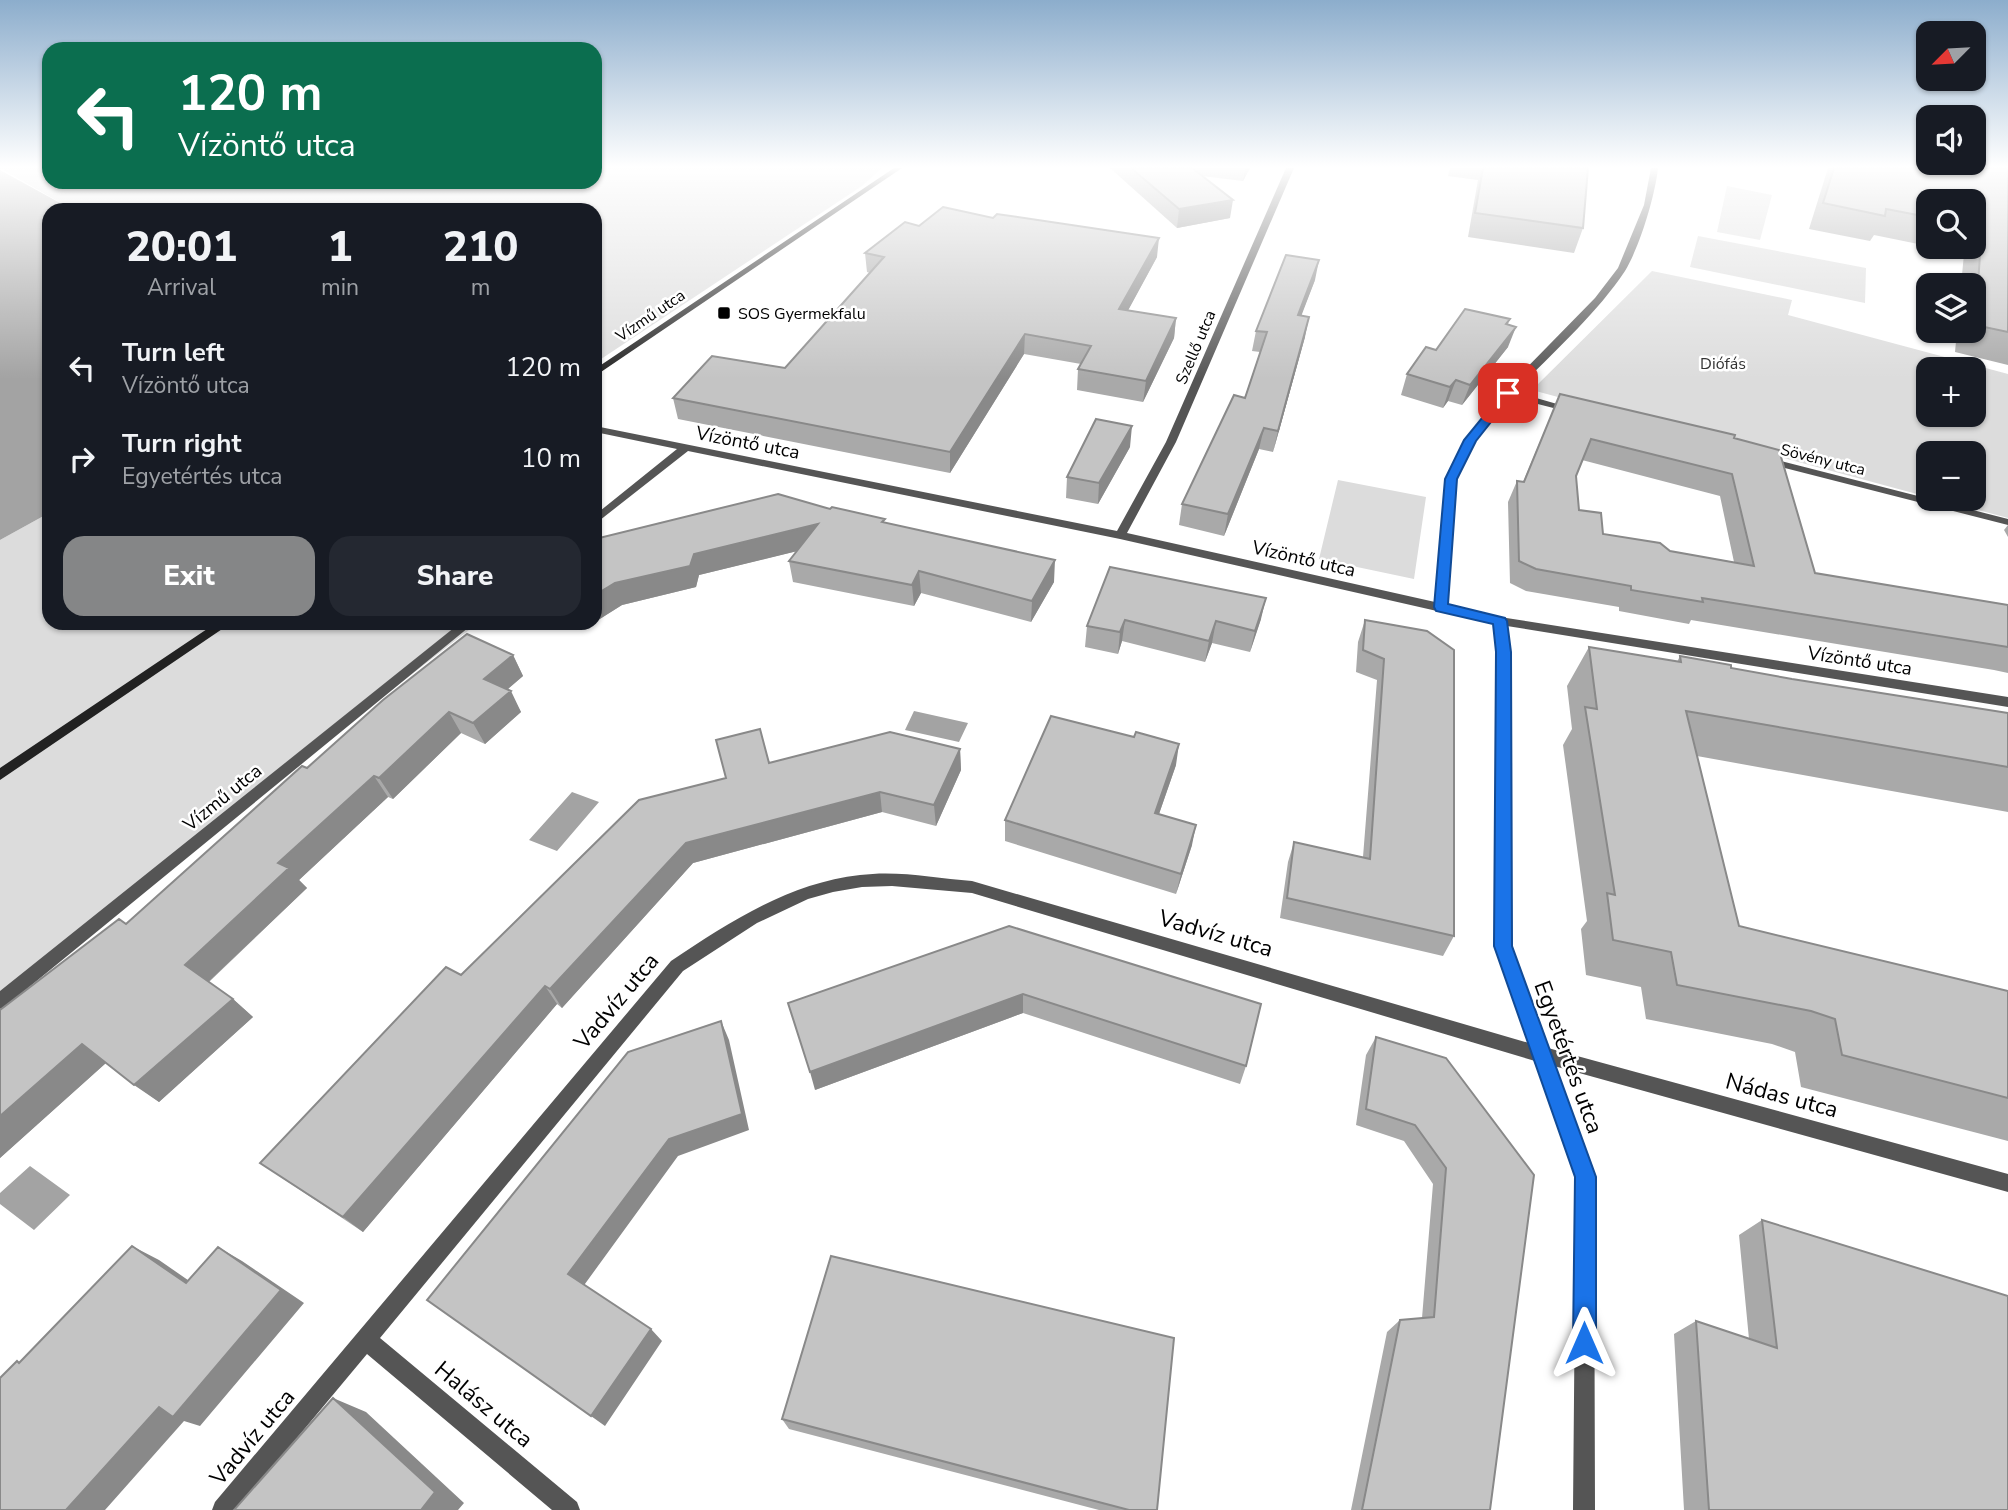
<!DOCTYPE html>
<html lang="en">
<head>
<meta charset="utf-8">
<style>
	body { margin:0; font-family:"Nunito Sans",sans-serif; background:#242831; color:#f1f3f6; height:100vh; display:flex; flex-direction:column; font-size:26px; white-space:nowrap }
	* { box-sizing:border-box; margin:0 }
	p { font-size:23px; color:#9ea1a6 }
	.icon { flex:none; width:38px; height:38px; fill:none; stroke:currentColor; stroke-width:2; stroke-linecap:round; stroke-linejoin:round }
	.map { position:relative; flex:1; overflow:hidden }
	.drawer { position:absolute; left:42px; top:203px; width:560px; height:427px; display:flex; flex-direction:column; background:#171b24; border-radius:21px; box-shadow:0 2px 5px #0004 }
	.drawer>* { flex:none }
	.banner { position:absolute; left:42px; top:42px; width:560px; height:147px; border-radius:21px; box-shadow:0 2px 5px #0004; background:#0b6e4f; color:#fff; overflow:hidden }
	.needle { width:46px; rotate:246deg }
	.controls { position:absolute; left:1916px; top:21px; display:grid; gap:14px }
	.controls a { display:grid; place-items:center; width:70px; height:70px; border-radius:14px; background:#171b24; box-shadow:0 2px 5px #0004; font-size:35px }
	.pin { position:absolute; display:grid; place-items:center; width:60px; height:60px; color:#fff; margin:-30px; border-radius:14px; box-shadow:0 4px 10px #0006 }
	.me { position:absolute; width:77px; margin:-38px; rotate:0deg; stroke-linejoin:round; filter:drop-shadow(0 0 5px #0008) }
	.turn { display:flex; align-items:center; gap:24px; height:147px; padding:0 21px; font-size:32px }
	.turn .icon { width:91px; height:91px; stroke-width:2.5 }
	.turn b { display:block; font-size:49px; line-height:60px }
	.eta { display:flex; justify-content:space-evenly; align-items:center; height:119px; text-align:center }
	.eta b { font-size:42px; font-weight:800; line-height:49px }
	.primary-button { display:flex; gap:14px; margin-top:auto; padding:14px 21px }
	.primary-button a { flex:1; height:80px; border-radius:21px; background:#858687; color:#fff; font-size:28px; font-weight:800; line-height:80px; text-align:center }
	.primary-button a+a { background:#242831; color:#f1f3f6 }
	ul { padding:0; list-style:none }
	li { display:flex; align-items:center; gap:21px; height:91px; padding:0 21px }
	li div { flex:1 }
	li b { display:block; font-size:26px }
	li em { font-style:normal }
	.map>svg:first-child { display:block }
	.green { fill:#dcdcdc; fill-rule:evenodd }
	.water { fill:#a3a3a3 }
	.lines { fill:none; stroke-linecap:round; stroke-linejoin:round }
	.street { fill:#555; fill-rule:evenodd }
	.secondary { fill:#222; fill-rule:evenodd }
	.wall { fill:#a9a9a9; fill-rule:evenodd }
	.shaded-wall { fill:#898989 }
	.building { fill:#c4c4c4; stroke:#898989; stroke-width:2; fill-rule:evenodd }
	.route { fill:#1a73e8; stroke:#114b97; stroke-width:2 }
	.poi-dot { fill:#000; stroke:#fff; stroke-width:2.5 }
	.labels { text-anchor:middle; stroke-width:5; stroke-linejoin:round; paint-order:stroke }
	.far-poi-label { font-size:16px; fill:#000; stroke:#fff; text-anchor:start }
	.far-street-label { font-size:16px; fill:#000; stroke:#fff }
	.far-park-label { font-size:16px; fill:#333; stroke:#fff }
	.street-label { font-size:19px; fill:#000; stroke:#fff }
	.near-street-label { font-size:23px; fill:#000; stroke:#fff }
</style>
</head>
<body>
<div class="map">
<svg width="2008" height="1510" viewBox="0 0 2008 1510">
	<rect width="100%" height="100%" fill="#fff"/>
	<path class="green" d="M0 168H49V182H595V168H882L862 186 595 363V210H73Z
		M1727 186 1772 195 1760 240 1717 232Z
		M1698 236 1866 268 1865 303 1690 267Z
		M1652 271 1792 300 1788 315 2008 374V518L1937 499H1974V453H1928V497L1532 390ZM1928 369H1974V415H1928Z
		M1338 480 1426 497 1414 579 1319 559Z
		M49 513V623H478L0 994V540Z"/>
	<path class="water" d="M0 170 73 210H49V513L0 540Z
		M914 711 968 723 959 742 905 730Z
		M572 792 599 802 557 851 529 840Z
		M30 1166 70 1195 34 1230 0 1204V1193Z"/>
	<g class="lines">
		<path class="street" d="M1286 168H1294L1176 442 1127 533 1435 602 1446 479 1465 440 1504 391 1595 298 1618 268 1644 205 1651 168H1658C1655 196 1640 246 1625 271 1595 316 1552 353 1515 392L1578 410 1573 413 1510 397 1475 441 1456 479 1447 605 1500 617 2008 697V707L1507 626 1509 652 1511 946 1548 1048 2008 1174V1192L1554 1066 1594 1177 1595 1510H1573L1576 1177 1535 1061 972 893 892 886 862 887 833 892 808 899 757 923 683 971 380 1338 577 1502 580 1510H552L367 1354 237 1510H212L215 1502 671 961C729 922 789 883 860 875 897 870 935 878 972 881L1529 1043 1495 946 1497 652 1494 624 1120 539 688 451 595 524V515L677 449 595 432V426L1117 531 1166 442Z
			M1765 457 2008 519V525L1761 462 1760 460Z
			M460 623H474L6 1006 0 1009V991Z"/>
		<path class="secondary" d="M894 168H902L595 376V369Z
			M216 623H231L0 780V768Z"/>
	</g>
	<path class="wall" d="M1110 168H1250L1243 181 1202 176 1230 218 1177 228Z
		M1450 168H1588L1583 228 1574 253 1468 237 1478 180 1448 176Z
		M1828 168H2008V365L1955 352 1957 331H1974V285H1961L1964 254 1931 247H1974V201H1928V246L1874 235 1870 241 1809 229Z
		M919 226 1157 257 1128 310 1176 318 1174 338 1143 402 1077 390 1078 369 1081 364 1024 354 950 473 678 419 673 398 785 368 870 273 867 272 865 253Z
		M1315 280 1301 315 1305 337 1273 452 1259 449 1224 536 1179 525 1182 504 1245 398 1260 352 1252 351 1256 331Z
		M1510 319 1508 324V347L1462 405 1448 401 1443 408 1401 395 1407 374 1436 350Z
		M1560 394 1734 438 1815 573 2008 605V673L1994 670 1691 620 1689 624 1619 611V607L1526 591 1510 583 1508 502 1517 481 1523 482ZM1582 460 1720 496 1734 562 1670 551 1603 534 1579 510 1576 476Z
		M1130 447 1098 504 1066 498 1067 477Z
		M830 509 885 523 1054 582 1031 622 921 593 914 606 793 582 789 561 797 551 699 575 696 587 622 605 595 622V539Z
		M2008 525V537L2004 530Z
		M1110 567 1261 619 1250 652 1212 643 1205 662 1122 641 1118 654 1085 647 1087 626Z
		M1365 620 1427 631 1454 936 1443 956 1280 918 1288 862 1294 842 1363 857 1377 680 1356 672 1358 642Z
		M1589 647 1677 662 1680 656 1731 668 1792 679 2008 713V812L1697 756 1739 926 2008 991V1141L1801 1087 1795 1052 1772 1044 1646 1019 1641 987 1586 975 1581 929 1587 921 1563 745 1572 729 1567 686Z
		M513 655 523 676 508 689 521 712 485 744 461 733 393 799 388 797 299 880 307 888 209 982 233 999 253 1017 159 1102 106 1063 0 1158V1010L126 924Z
		M960 749 961 770 936 826 882 812 693 863 562 1008 557 1004 363 1232 260 1163 461 975 726 778 769 763Z
		M1176 765 1159 814 1192 845 1176 894 1005 841V820Z
		M1009 926 1246 1066 1240 1084 1023 1013 815 1090Z
		M1376 1037 1446 1058 1490 1510H1351L1387 1332 1400 1320 1422 1318 1433 1184 1404 1141 1356 1125 1366 1055Z
		M1762 1220 2008 1510H1684L1674 1334 1696 1321 1749 1339 1739 1235Z
		M782 1419 1157 1510H1099L789 1429Z"/>
	<path class="shaded-wall" d="M1245 168H1250L1243 181Z
		M1233 200 1230 218 1177 228 1179 209Z
		M1159 238 1157 257 1118 329 1119 309Z
		M1319 260 1315 280 1294 335 1298 315Z
		M1309 317 1305 337 1273 452 1278 431Z
		M1176 318 1174 338 1143 402 1146 381Z
		M1516 327 1508 347 1462 405 1470 385Z
		M1025 334 1024 354 950 473V452Z
		M1456 380 1448 401 1443 408 1450 387Z
		M1132 426 1130 447 1098 504 1099 483Z
		M1264 428 1259 449 1224 536 1228 514Z
		M818 524 822 545 699 575 696 587 622 605 595 622V595L615 583 694 554Z
		M1055 560 1054 582 1031 622 1032 601Z
		M919 571 921 593 914 606 912 585Z
		M1266 598 1261 619 1250 652 1255 631Z
		M1125 620 1122 641 1118 654 1120 632Z
		M1216 621 1212 643 1205 662 1209 641Z
		M513 655 523 676 495 700 484 679Z
		M511 691 521 712 485 744 473 723Z
		M449 712 461 733 393 799 379 778Z
		M1179 744 1176 765 1152 834 1155 813Z
		M960 749 961 770 936 826 934 805Z
		M374 776 388 797 299 880 307 888 206 984 185 965 278 863Z
		M880 792 882 812 693 863 562 1008 550 989 686 843Z
		M1196 825 1192 845 1176 894 1181 874Z
		M545 986 557 1004 363 1232 343 1217Z
		M1023 994V1013L815 1090 810 1072Z
		M233 999 253 1017 159 1102 134 1085Z
		M721 1021 729 1040 749 1130 678 1156 582 1288 568 1274Z
		M82 1044 107 1062 0 1158V1116Z
		M132 1246 159 1260 211 1296 186 1283Z
		M218 1247 242 1261 304 1303 200 1426 184 1421 105 1510H66L159 1407Z
		M651 1329 662 1341 605 1426 591 1416Z
		M333 1398 366 1412 464 1503 458 1510H421Z"/>
	<path class="building" d="M1131 168H1192L1233 200 1179 209Z
		M1483 168H1588L1583 228 1475 213Z
		M1834 168H2008V332L1975 325 1982 228 1974 226V201H1928V217L1886 209 1885 216 1823 203Z
		M943 207 993 218 997 214 1159 238 1119 309 1176 318 1146 381 1078 369 1091 346 1025 334 950 452 673 398 712 356 785 368 884 257 865 253 905 222 919 226Z
		M1286 255 1319 260 1298 315 1309 317 1278 431 1264 428 1228 514 1182 504 1234 395 1245 398 1267 332 1256 331Z
		M1465 309 1510 319 1506 324 1516 327 1470 385 1456 380 1450 387 1407 374 1426 347 1436 350Z
		M1560 394 1735 435 1734 438 1779 450 1815 573 2008 605V647L1702 598 1703 602 1631 590V586L1536 569 1519 561 1517 481 1524 482ZM1591 439 1732 474 1754 566 1670 551 1660 543 1603 534 1601 513 1579 510 1576 476Z
		M1096 419 1132 426 1099 483 1067 477Z
		M778 494 830 509 832 507 885 519 882 522 1055 560 1032 601 919 571 912 585 789 561 818 524 694 554 690 566 615 583 595 595V539Z
		M1110 567 1266 598 1255 631 1216 621 1209 641 1125 620 1120 632 1087 626Z
		M1365 620 1427 631 1454 650V936L1287 898 1294 842 1370 859 1384 659 1363 650Z
		M467 634 513 655 484 679 511 691 473 723 449 712 379 778 374 776 278 863 289 868 185 965 233 999 134 1085 82 1044 0 1116V1010L119 919 126 924 302 766 307 768 383 700Z
		M1589 647 1681 662 1680 656 1731 665V668L1792 679 2008 713V767L1686 711 1739 926 2008 991V1098L1842 1055 1835 1019 1811 1011 1677 985 1671 952 1613 940 1607 893 1615 895 1585 707 1597 709Z
		M1051 716 1134 737 1136 732 1179 744 1155 813 1196 825 1181 874 1005 820Z
		M760 729 769 763 890 732 960 749 934 805 880 792 686 843 550 989 545 986 343 1217 260 1163 446 967 461 975 639 800 726 778 716 740Z
		M1009 926 1261 1004 1246 1066 1023 994 810 1072 788 1003Z
		M721 1021 742 1114 669 1139 568 1274 651 1329 591 1416 427 1300 628 1052Z
		M1376 1037 1446 1058 1534 1175 1490 1510H1362L1400 1320 1434 1317 1446 1168 1415 1125 1366 1109Z
		M1762 1220 2008 1296V1510H1709L1696 1321 1777 1348Z
		M132 1246 186 1283 218 1247 281 1290 173 1417 159 1407 66 1510H0V1378L17 1361 19 1363Z
		M831 1256 1174 1338 1157 1510H1129L782 1419Z
		M333 1398 435 1492 421 1510H234Z"/>
	<linearGradient id="sky" x2="0" y2="1"><stop stop-color="#8cadcc"/><stop offset="0.44" stop-color="#fff"/><stop offset="1" stop-color="#fff" stop-opacity="0"/></linearGradient>
	<rect width="2008" height="379" fill="url(#sky)"/>
	<path class="route" d="M1504 391 1514 393 1476 441 1457 479 1448 604 1505 618 1507 621 1511 652 1512 946 1596 1177V1343L1593 1352 1584 1355 1576 1352 1573 1343 1575 1177 1494 946 1496 652 1493 624 1436 611 1434 607 1445 479 1464 440Z"/>
	<rect class="poi-dot" x="717" y="306" width="14" height="14" rx="3.5"/>
	<g class="labels">
		<g class="far-poi-label">
			<text x="738" y="319">SOS Gyermekfalu</text>
		</g>
		<g class="far-street-label">
			<text transform="translate(650 315) rotate(-34)" y="6">Vízmű utca</text>
			<text transform="translate(1195 347) rotate(-67)" y="6">Szellő utca</text>
			<text transform="translate(1823 459) rotate(14)" y="6">Sövény utca</text>
		</g>
		<g class="far-park-label">
			<text x="1723" y="369">Diófás</text>
		</g>
		<g class="street-label">
			<text transform="translate(748 442) rotate(11)" y="7">Vízöntő utca</text>
			<text transform="translate(1304 558) rotate(13)" y="7">Vízöntő utca</text>
			<text transform="translate(1860 660) rotate(9)" y="7">Vízöntő utca</text>
			<text transform="translate(222 797) rotate(-39)" y="7">Vízmű utca</text>
		</g>
		<g class="near-street-label">
			<text transform="translate(1216 933) rotate(16)" y="8">Vadvíz utca</text>
			<text transform="translate(616 1001) rotate(-50)" y="8">Vadvíz utca</text>
			<text transform="translate(1569 1057) rotate(70)" y="8">Egyetértés utca</text>
			<text transform="translate(1782 1095) rotate(15)" y="8">Nádas utca</text>
			<text transform="translate(484 1404) rotate(40)" y="8">Halász utca</text>
			<text transform="translate(252 1437) rotate(-50)" y="8">Vadvíz utca</text>
		</g>
	</g>
</svg>
<div class="controls">
<a><svg class="needle" viewBox="-14 -14 28 28"><path d="M0-13l5 13h-10z" fill="#e53935"/><path d="M0 13l5-13h-10z" fill="#9ea1a6"/></svg></a>
<a><svg class="icon" aria-label="sound" viewBox="0 0 24 24"><path d="M4 9h4l5-4v14l-5-4H4zM17 9q2 3 0 6"/></svg></a>
<a><svg class="icon" aria-label="search" viewBox="0 0 24 24"><circle cx="10" cy="10" r="6"/><path d="M15 15l6 6"/></svg></a>
<a><svg class="icon" aria-label="layers" viewBox="0 0 24 24"><path d="M12 4l9 5-9 5-9-5zM3 14l9 5 9-5"/></svg></a>
<a>+</a>
<a>−</a>
</div>
<div class="pin" style="left:1508px;top:393px;background:#d93025"><svg class="icon" aria-label="arrive" viewBox="0 0 24 24"><path d="M6 21V4h12l-3 4 3 4H6"/></svg></div>
<svg class="me" style="left:1584px;top:1343px" viewBox="-20 -20 40 40"><path d="M0-17L14 15 0 8-14 15z" fill="#1a73e8" stroke="#fff" stroke-width="4"/></svg>
<div class="banner">
<div class="turn"><svg class="icon" aria-label="left" viewBox="0 0 24 24"><path d="M17 20v-9H6M10 6l-5 5 5 5"/></svg><div><b>120 m</b>Vízöntő utca</div></div>
</div>
<section class="drawer">
<div class="eta">
<div><b>20:01</b><p>Arrival</p></div>
<div><b>1</b><p>min</p></div>
<div><b>210</b><p>m</p></div>
</div>
<ul>
<li><svg class="icon" aria-label="left" viewBox="0 0 24 24"><path d="M17 20v-9H6M10 6l-5 5 5 5"/></svg><div><b>Turn left</b><p>Vízöntő utca</p></div><em>120 m</em></li>
<li><svg class="icon" aria-label="right" viewBox="0 0 24 24"><path d="M7 20v-9h11M14 6l5 5-5 5"/></svg><div><b>Turn right</b><p>Egyetértés utca</p></div><em>10 m</em></li>
</ul>
<div class="primary-button"><a>Exit</a><a>Share</a></div>
</section>
</div>
</body>
</html>
